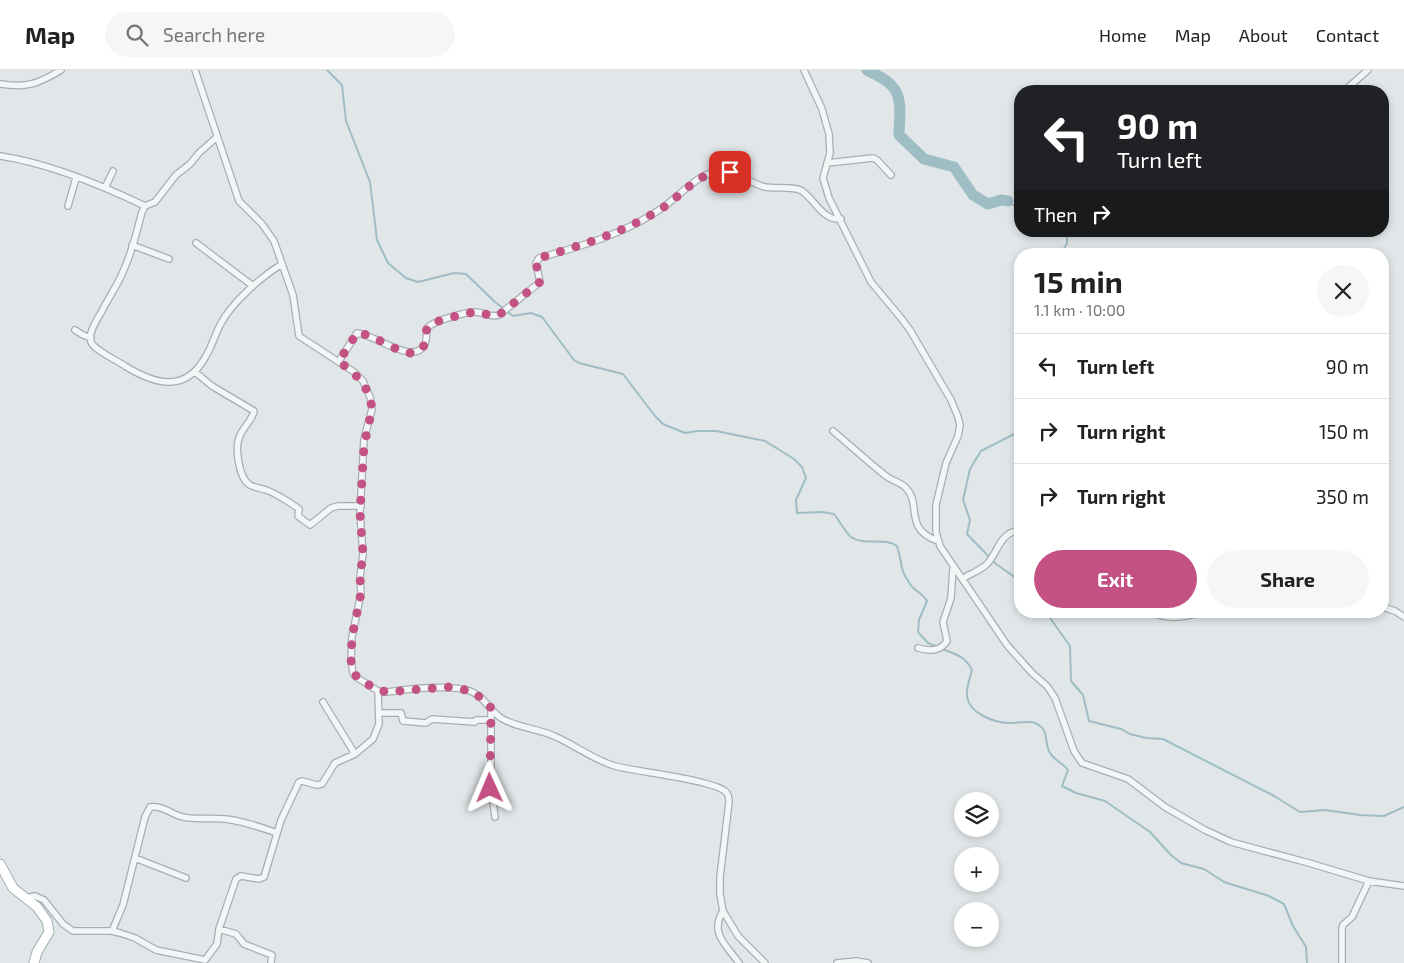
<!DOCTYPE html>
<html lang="en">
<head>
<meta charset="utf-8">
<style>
	body { margin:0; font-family:"Exo 2",sans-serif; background:#f6f6f6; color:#222; height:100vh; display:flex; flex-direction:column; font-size:19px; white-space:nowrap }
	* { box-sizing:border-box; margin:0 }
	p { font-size:16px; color:#767676 }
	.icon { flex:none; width:28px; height:28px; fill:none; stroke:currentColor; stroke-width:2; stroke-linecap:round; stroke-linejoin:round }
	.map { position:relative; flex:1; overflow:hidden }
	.sheet { position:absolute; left:1014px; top:178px; width:375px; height:370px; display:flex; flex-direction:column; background:#fff; border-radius:20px; box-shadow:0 2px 8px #0003 }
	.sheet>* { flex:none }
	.guide { position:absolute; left:1014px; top:15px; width:375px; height:152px; border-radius:20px; box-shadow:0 2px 8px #0003; background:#202124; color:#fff; overflow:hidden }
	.controls { position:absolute; left:954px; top:722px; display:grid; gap:10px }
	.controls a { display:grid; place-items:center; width:45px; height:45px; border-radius:50%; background:#fff; box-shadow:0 2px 8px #0003; font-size:25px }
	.pin { position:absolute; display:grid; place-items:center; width:42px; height:42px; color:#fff; margin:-21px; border-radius:10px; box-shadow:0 2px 8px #0006 }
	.me { position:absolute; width:55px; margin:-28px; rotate:359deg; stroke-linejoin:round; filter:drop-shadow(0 0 4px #0008) }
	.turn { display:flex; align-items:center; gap:18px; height:105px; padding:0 20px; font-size:22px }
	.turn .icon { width:65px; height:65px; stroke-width:2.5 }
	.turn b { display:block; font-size:35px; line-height:42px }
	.then { display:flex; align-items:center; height:48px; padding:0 20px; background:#0003; gap:10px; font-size:19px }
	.round { display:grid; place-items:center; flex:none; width:52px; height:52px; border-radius:26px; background:#f6f6f6 }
	.summary { display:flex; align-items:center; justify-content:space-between; height:85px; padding:0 20px }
	h1 { font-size:30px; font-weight:700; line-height:38px }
	.primary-button { display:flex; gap:10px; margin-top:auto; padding:10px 20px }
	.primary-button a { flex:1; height:58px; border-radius:30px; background:#c35183; color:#fff; font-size:20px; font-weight:700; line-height:58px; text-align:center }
	.primary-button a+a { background:#f6f6f6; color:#222 }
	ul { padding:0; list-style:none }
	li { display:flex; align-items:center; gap:15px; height:65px; padding:0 20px; border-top:1px solid #e0e0e0 }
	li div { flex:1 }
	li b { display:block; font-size:19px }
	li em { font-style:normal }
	header { display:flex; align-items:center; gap:30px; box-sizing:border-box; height:70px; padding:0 25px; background:#fff; border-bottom:1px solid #e0e0e0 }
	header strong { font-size:24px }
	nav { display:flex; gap:28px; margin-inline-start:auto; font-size:18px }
	.search { width:350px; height:45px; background:#f6f6f6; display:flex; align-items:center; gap:12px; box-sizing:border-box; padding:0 18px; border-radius:28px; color:#767676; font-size:19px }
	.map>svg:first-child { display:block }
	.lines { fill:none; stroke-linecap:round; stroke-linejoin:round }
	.stream { stroke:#9fbdc5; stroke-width:2 }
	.river { stroke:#9fbdc5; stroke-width:11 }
	.minor-casing { stroke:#a7aeb2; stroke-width:8 }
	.primary-casing { stroke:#a1aeb3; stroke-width:11 }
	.minor { stroke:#f3f6f7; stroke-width:5.5 }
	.primary { stroke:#fff; stroke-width:9 }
	.route { stroke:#c35183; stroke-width:9; stroke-dasharray:0 16.2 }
</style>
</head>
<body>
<header>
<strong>Map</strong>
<div class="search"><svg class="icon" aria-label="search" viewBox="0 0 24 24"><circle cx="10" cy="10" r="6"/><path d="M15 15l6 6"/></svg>Search here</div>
<nav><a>Home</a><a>Map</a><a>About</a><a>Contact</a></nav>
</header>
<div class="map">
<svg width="1404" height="893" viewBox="0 0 1404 893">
	<rect width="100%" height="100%" fill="#e1e6e8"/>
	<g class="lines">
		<path class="stream" d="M327 0 342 15 346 51 370 112 377 170 388 193 406 208 418 212 454 203 466 204 495 232 513 246 531 243 542 247 574 290 579 293 623 304 655 346 663 354 685 363 697 361H716L765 371 794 389 802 397 806 408 796 430 797 443 822 442 834 444C838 449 846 463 851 467 864 476 885 467 897 476 903 493 898 497 910 514 914 521 923 523 927 531L919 550 918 562 928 573 938 577
			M1008 131 1020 140
			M1061 184 1067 173V165L1061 161
			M1020 361 981 381 970 399 963 430 970 450 967 464 996 494 1020 511
			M1045 541 1070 576 1071 611 1083 625 1089 651 1121 659 1130 664 1146 668 1163 669 1274 726 1300 742 1325 740 1360 745 1384 746 1404 737
			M942 579C955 584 965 586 972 600 970 608 966 618 967 626 969 644 995 653 1010 653 1020 653 1032 649 1040 656 1048 661 1045 674 1049 681 1053 690 1063 693 1068 700L1062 716 1076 723 1105 731 1150 762 1171 785 1181 793 1204 799 1224 812 1269 826 1284 834 1293 856 1306 877 1307 893"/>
		<path class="river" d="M867 0C874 4 885 8 891 15 904 27 899 49 899 65L924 89 954 97 973 125 988 134 1001 130 1008 131"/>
		<g class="minor-casing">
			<path id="minor" d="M195 0 239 131 262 154 274 171 293 225 299 266 354 302 363 311 370 327 372 339 364 369 360 443 363 484 360 507 361 523 352 567 351 590 353 603 356 607 378 621 387 622C409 619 449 614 470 621 484 626 489 640 501 648 517 658 537 658 554 666 575 675 594 690 615 696 637 702 714 710 726 722 729 725 729 728 729 732L720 807V824L723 841 738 866 765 893
				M804 0 822 39 829 64 830 83 823 108 829 128 871 212 901 248 910 260 951 330 958 347 960 355 958 366 946 393 936 435V462L940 476 1007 575 1032 603 1047 616 1055 628 1074 681 1082 693 1128 709 1165 737 1205 760 1231 772 1309 793 1369 811 1404 816
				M0 14C27 18 38 14 61 0
				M1344 21 1368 0
				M0 86C48 93 101 115 145 136L142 142C137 160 133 179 125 197 120 211 111 224 104 237 100 246 87 262 91 272 94 280 118 291 125 296 156 315 186 323 206 286 212 276 215 265 220 255 232 232 261 207 282 194
				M827 93 873 88 877 90 891 105
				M105 118 113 101
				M68 136 76 108
				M145 136 155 132 176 105 190 94 199 83 217 67
				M196 173 253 216
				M132 175 169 189
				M75 260 83 265 91 268
				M339 291 357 263C375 264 414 297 425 274 427 270 426 263 427 258 433 251 466 242 475 242 484 242 490 248 499 245L540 212 536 193 539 188C582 176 628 163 665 136 681 124 702 100 722 101 737 101 750 113 765 117 775 119 795 116 802 121 815 130 823 151 841 149
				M195 302 212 316 254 341C252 351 242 358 239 368 235 379 239 409 250 415 255 418 261 418 266 420 275 423 291 433 299 439L298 446 310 455 331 438 338 436H361
				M833 361C851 376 868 392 886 406 892 411 901 412 906 418 922 434 903 459 938 471
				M962 509C970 504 981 500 987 494 999 481 999 463 1020 460
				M1382 537 1395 541 1404 547
				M1150 541C1168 552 1189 546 1209 541
				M918 578C929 581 940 582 947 571L943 552 951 528 953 498
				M323 632 355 684
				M491 638V717L495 747
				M379 643H401L403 651 426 653 432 649 475 652 476 650H491
				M135 788 186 808
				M26 828 35 826 44 830 63 854 73 861H112L120 863 135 868 156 880 205 890 217 874 219 859 236 809 241 806 259 809 264 807 281 750 299 712 302 711 317 715 322 714 335 693 355 684 373 669 379 654 378 621
				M723 841C709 863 727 876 739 893
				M219 859 236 864 244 874 272 885 271 893
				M112 861 123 835 145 747 150 737C160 735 169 742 179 746 195 751 209 747 225 749 243 751 260 757 277 763
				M837 893 856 891 868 893
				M1342 893V859L1343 855 1352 847 1369 811"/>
		</g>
		<g class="primary-casing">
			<path id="primary" d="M0 794 13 818 37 837 47 851 49 862 37 882 34 893"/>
		</g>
		<use href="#minor" class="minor"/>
		<use href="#primary" class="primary"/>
	</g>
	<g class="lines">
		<path class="route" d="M490 718 491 638 487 632 471 621 448 617 387 622 378 620 362 611 353 603 351 590 352 567 361 523 360 507 363 484 360 443 364 376 372 339 370 327 362 311 339 291 357 263C374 264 397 283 411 283 433 282 420 260 431 254 437 251 469 242 476 242 484 242 491 248 499 245L540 212 536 193 539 188C582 175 626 162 664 137 684 123 703 97 730 102"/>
	</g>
</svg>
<div class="controls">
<a><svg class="icon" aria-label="layers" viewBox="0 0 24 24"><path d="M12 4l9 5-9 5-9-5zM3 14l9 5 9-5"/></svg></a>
<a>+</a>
<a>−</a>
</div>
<div class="pin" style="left:730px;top:102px;background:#d93025"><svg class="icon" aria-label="arrive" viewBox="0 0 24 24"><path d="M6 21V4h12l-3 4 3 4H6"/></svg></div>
<svg class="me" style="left:490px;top:718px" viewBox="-20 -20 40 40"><path d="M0-17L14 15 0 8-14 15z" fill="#c35183" stroke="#fff" stroke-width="4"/></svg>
<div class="guide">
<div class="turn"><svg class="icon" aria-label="left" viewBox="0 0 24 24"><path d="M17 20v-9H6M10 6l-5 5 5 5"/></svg><div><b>90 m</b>Turn left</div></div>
<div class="then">Then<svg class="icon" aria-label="right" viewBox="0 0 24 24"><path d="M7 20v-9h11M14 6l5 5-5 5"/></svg></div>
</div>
<section class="sheet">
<div class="summary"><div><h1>15 min</h1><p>1.1 km · 10:00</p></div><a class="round"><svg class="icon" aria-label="close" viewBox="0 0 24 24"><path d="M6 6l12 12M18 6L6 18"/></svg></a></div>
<ul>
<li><svg class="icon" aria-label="left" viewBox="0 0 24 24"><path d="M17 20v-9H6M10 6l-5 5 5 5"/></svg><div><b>Turn left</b></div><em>90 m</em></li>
<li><svg class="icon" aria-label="right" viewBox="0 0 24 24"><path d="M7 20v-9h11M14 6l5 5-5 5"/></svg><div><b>Turn right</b></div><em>150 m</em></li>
<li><svg class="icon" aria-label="right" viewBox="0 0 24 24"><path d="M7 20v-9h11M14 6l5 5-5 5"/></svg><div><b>Turn right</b></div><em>350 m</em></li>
</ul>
<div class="primary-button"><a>Exit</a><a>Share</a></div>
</section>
</div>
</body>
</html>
